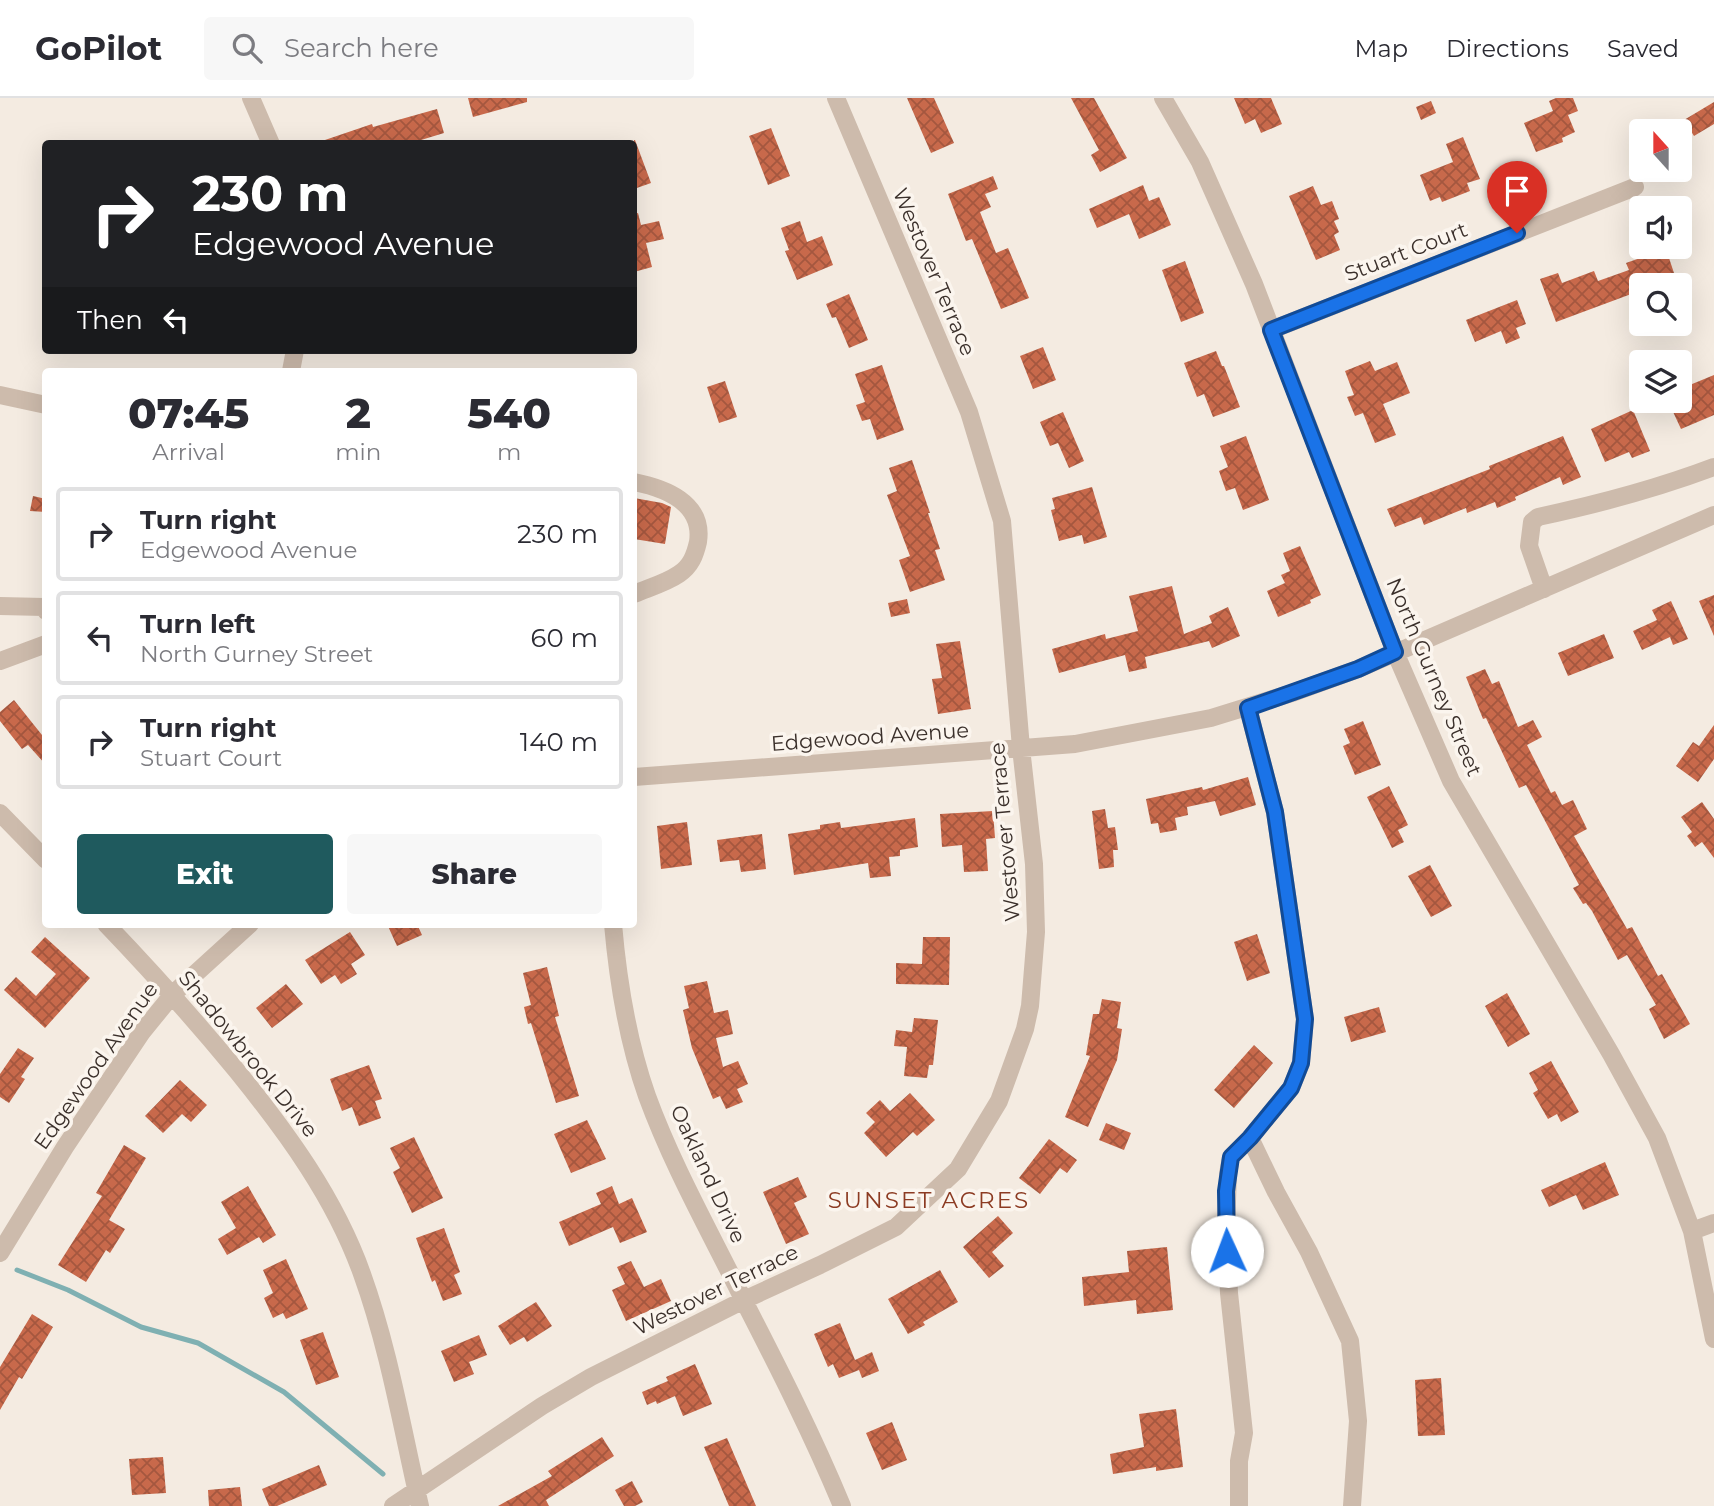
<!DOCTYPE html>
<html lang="en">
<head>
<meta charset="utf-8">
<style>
	body { margin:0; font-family:Montserrat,sans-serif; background:#f7f7f7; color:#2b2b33; height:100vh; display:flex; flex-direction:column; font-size:26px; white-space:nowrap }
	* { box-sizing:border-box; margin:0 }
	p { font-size:23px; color:#7c7c81 }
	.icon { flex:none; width:38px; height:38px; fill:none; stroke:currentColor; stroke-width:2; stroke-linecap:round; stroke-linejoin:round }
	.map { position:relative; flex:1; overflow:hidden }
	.side { position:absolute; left:42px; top:270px; width:595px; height:560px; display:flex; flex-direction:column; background:#fff; border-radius:7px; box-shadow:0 7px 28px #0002 }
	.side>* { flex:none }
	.top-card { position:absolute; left:42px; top:42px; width:595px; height:214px; border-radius:7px; box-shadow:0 7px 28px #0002; background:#202124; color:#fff; overflow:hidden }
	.needle { width:46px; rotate:339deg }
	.tools { position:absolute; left:1629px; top:21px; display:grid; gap:14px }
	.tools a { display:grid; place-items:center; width:63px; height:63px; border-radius:7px; background:#fff; box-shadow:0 7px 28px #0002; font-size:35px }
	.pin { position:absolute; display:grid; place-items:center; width:60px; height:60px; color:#fff; margin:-72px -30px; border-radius:50% 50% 50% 0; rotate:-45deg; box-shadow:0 0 7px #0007 }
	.pin .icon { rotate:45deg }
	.me { position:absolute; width:77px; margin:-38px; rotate:358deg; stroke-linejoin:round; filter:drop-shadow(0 0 5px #0008) }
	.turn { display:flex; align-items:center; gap:24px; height:147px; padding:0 35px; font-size:32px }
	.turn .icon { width:91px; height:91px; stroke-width:2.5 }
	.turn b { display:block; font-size:49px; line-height:60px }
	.then { display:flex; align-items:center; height:66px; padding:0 35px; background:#0003; gap:14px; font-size:26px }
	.eta { display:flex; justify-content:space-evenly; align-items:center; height:119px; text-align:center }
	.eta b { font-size:42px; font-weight:800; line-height:49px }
	.cta { display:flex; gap:14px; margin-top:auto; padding:14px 35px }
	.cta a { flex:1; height:80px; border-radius:7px; background:#1f5a5e; color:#fff; font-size:28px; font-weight:800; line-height:80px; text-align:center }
	.cta a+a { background:#f7f7f7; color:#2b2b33 }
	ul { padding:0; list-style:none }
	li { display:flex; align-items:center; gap:21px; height:94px; margin:0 14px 10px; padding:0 21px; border:4px solid #e1e1e2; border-radius:7px }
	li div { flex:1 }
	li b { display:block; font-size:26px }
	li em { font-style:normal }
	header { display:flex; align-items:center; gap:42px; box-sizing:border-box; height:98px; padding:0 35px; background:#fff; border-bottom:2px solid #e1e1e2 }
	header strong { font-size:33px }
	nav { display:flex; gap:38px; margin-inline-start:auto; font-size:24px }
	.search { width:490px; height:63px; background:#f7f7f7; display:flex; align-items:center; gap:18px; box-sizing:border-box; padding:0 24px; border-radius:7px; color:#7c7c81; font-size:26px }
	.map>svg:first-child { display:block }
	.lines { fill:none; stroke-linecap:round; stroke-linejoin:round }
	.stream { stroke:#7fb0b2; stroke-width:5 }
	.building { fill:url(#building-cross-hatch) }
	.minor { stroke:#cdbbac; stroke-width:18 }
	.route-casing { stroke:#114b97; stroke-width:18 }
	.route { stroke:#1a73e8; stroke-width:12 }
	.labels { text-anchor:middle; stroke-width:7; stroke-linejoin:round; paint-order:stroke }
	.street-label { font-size:21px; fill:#3b302b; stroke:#fbf5ee }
	.neighbourhood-label { font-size:23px; letter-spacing:2px; fill:#8c3b22; stroke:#fbf5ee }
</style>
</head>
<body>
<header>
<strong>GoPilot</strong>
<div class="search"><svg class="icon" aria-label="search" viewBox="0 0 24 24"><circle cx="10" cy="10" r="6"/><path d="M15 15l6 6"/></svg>Search here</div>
<nav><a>Map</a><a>Directions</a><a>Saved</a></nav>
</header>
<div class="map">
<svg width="1714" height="1408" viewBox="0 0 1714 1408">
	<defs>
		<pattern id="building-cross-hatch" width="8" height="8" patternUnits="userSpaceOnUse" patternTransform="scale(1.75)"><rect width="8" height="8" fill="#c8694b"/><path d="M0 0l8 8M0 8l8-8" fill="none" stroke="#a4573f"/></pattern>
	</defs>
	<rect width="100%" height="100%" fill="#f4ebe1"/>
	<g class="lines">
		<path class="stream" d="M17 1172 68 1192 141 1229 198 1245 284 1294 383 1376"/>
	</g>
	<path class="building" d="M468 0H527V4L473 19Z
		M907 0H934L954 45 931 55Z
		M1071 0H1094L1127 60 1100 74 1091 57 1099 52Z
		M1234 0H1271L1282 26 1261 35 1255 21 1245 26Z
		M1556 0H1573L1578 13 1568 17 1575 34 1562 40 1563 44 1536 54 1524 25 1553 13 1549 3Z
		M1431 3 1436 15 1421 22 1416 9Z
		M1714 4V26L1694 38 1684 22Z
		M437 11 444 35 408 46H322V43L372 26 373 29Z
		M771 30 790 78 768 87 749 38Z
		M1463 39 1480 81 1467 85 1470 93 1442 104 1440 99 1430 103 1420 77 1453 64 1446 46Z
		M634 42H635L651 85 634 91Z
		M993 78 998 91 985 96 991 109 980 114 996 155 1008 150 1029 200 1001 211 972 141 966 143 948 96Z
		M1143 87 1149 103 1159 99 1171 127 1139 141 1129 116 1097 130 1089 111Z
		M1313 88 1321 107 1332 103 1339 121 1334 123 1339 134 1334 137 1340 152 1316 162 1289 98Z
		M638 115 641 127 659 123 664 141 646 145 652 169 634 174V116Z
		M800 123 807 144 822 138 833 167 797 182 785 153 789 152 781 130Z
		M1666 151 1678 187H1642V192L1556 224 1540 181 1558 175 1562 185 1594 173 1598 183 1629 172 1626 165Z
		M1185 163 1204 215 1181 224 1162 172Z
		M849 196 868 242 849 250 836 219 832 220 826 206Z
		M1517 202 1526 226 1516 230 1520 240 1506 246 1501 233 1475 244 1466 222Z
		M1043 249 1056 282 1033 291 1020 258Z
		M1216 253 1222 268H1224L1240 309 1213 319 1204 296 1197 299 1184 265Z
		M1370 263 1375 273 1397 264 1410 295 1383 306 1396 337 1375 345 1363 315 1355 318 1347 299 1354 297 1345 273Z
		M882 267 904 332 877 342 870 321 862 323 856 307 865 304 855 276Z
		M1714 277V317L1681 331 1668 303H1680V291Z
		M725 283 737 319 719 325 707 289Z
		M1633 312 1650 353 1632 360 1629 354 1605 364 1591 331Z
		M1063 314 1084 363 1069 370 1058 345 1050 348 1040 324Z
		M1246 338 1269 402 1243 412 1235 390 1226 393 1219 373 1228 369 1220 348Z
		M1563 338 1581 379 1563 387 1560 379 1515 399 1516 402 1497 410 1495 404 1467 415 1466 410 1424 427 1421 419 1395 429 1387 411 1490 371 1489 368Z
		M912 362 930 415H928L940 451 935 452 945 482 910 494 899 462 910 458 887 397 897 393 889 370Z
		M1092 389 1107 439 1084 446 1082 437 1059 443 1051 412 1055 411 1052 400Z
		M33 398 46 401V414L30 413Z
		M634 400 662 405 671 409 665 446 634 441Z
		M1300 448 1321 497 1310 502 1311 505 1278 519 1267 493 1285 485 1281 477 1290 473 1283 455Z
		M1172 488 1184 536 1212 525 1209 518 1228 509 1240 538 1212 550 1209 543 1145 559 1147 570 1129 574 1125 557 1059 575 1052 551 1105 536 1106 541 1138 533 1129 498Z
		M1714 497V538L1699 503Z
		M907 501 910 515 891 519 888 505Z
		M1671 503 1688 541 1673 547 1670 539 1642 552 1633 533 1657 522 1652 512Z
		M1604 536 1614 560 1568 578 1558 555Z
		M960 543 971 611 938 616 932 581 942 580 936 546Z
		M1485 571 1492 586 1499 583 1518 629 1533 622 1542 639 1527 647 1551 695 1555 693 1562 707 1573 702 1587 731 1574 738 1627 831 1632 829 1658 878 1662 876 1690 926 1664 941 1649 911 1656 907 1627 857 1618 862 1592 813 1586 805 1583 806 1573 790 1579 787 1526 687 1519 690 1486 620 1483 621 1466 579Z
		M14 602 46 642V667L28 647 22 651 0 623V614Z
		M1363 623 1381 667 1355 677 1343 648 1350 645 1344 631Z
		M1714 627V661L1698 684 1676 668 1693 644 1699 648Z
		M1248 679 1256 707 1220 718 1215 703 1187 709 1188 717 1175 720 1177 732 1160 735 1158 725 1151 726 1146 701 1202 689 1203 692Z
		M1389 688 1408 727 1398 732 1404 744 1392 750 1367 699Z
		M1702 704 1714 721V760L1702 744 1695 749 1687 738 1692 734 1681 719Z
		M1105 711 1108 730 1115 729 1118 752H1113L1114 769 1099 771 1092 713Z
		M993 713 995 740 986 741 988 773 964 774 962 747 942 749 940 716Z
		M915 720 918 749 900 752V758L889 759 891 778 870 780 868 765 794 777 788 736 820 731V727L840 724 841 730Z
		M687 724 692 767 661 771 657 728Z
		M762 736 766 771 741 774 739 762 720 764 717 742Z
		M1430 767 1452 808 1431 819 1408 778Z
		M387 826H417L422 837 397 848Z
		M350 834 365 857 351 866 357 876 341 886 335 877 321 886 305 862Z
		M1257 836 1270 875 1247 883 1234 844Z
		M45 839 90 880 45 930 4 892 16 879 36 898 56 876 31 854Z
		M923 839H950L949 887 896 886V865L922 866Z
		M547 869 559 918 555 919 579 998 556 1005 531 925 528 926 524 909 531 907 523 875Z
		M707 883 714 915 728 912 733 936 716 940 723 969 738 963 748 986 737 991 743 1004 726 1011 720 998 713 1001 692 950 683 912 689 910 684 888Z
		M286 886 303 906 272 930 256 910Z
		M1507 895 1530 936 1508 949 1485 908Z
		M1102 901 1121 904 1117 930 1122 931 1117 962 1088 1029 1065 1019 1090 958 1086 957 1093 916H1099Z
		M1379 909 1386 934 1351 944 1344 919Z
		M914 920 938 922 933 967H929L927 980 904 978 907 949 894 948 896 932 912 934Z
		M1254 947 1273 965 1234 1010 1214 992Z
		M18 950 34 960 21 979 25 981 9 1005 0 999V976Z
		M1551 963 1579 1014 1561 1024 1557 1016 1548 1021 1533 995 1538 992 1529 975Z
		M369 967 382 1001 375 1003 381 1020 359 1028 352 1009 342 1013 330 981Z
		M180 982 207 1007 191 1024 182 1016 163 1035 145 1018Z
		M910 995 935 1022 917 1038 913 1034 886 1059 864 1035 875 1024 866 1015 880 1002 890 1013Z
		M587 1022 606 1061 571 1075 554 1036Z
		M1106 1025 1131 1035 1124 1052 1099 1042Z
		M414 1039 443 1100 412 1115 393 1074 400 1070 390 1050Z
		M1049 1041 1077 1062 1067 1075 1060 1070 1040 1096 1019 1080Z
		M124 1047 146 1060 109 1122 125 1131 110 1155 106 1152 86 1184 58 1167 102 1098 96 1095Z
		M1605 1064 1619 1097 1583 1112 1576 1097 1549 1109 1541 1092Z
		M798 1079 807 1099 794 1105 809 1136 786 1146 763 1094Z
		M248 1088 276 1137 263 1145 259 1139 227 1157 218 1141 236 1130 221 1104Z
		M612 1088 619 1106 632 1100 647 1134 620 1145 613 1129 569 1148 559 1124 601 1106 596 1095Z
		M998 1118 1013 1135 992 1154 1004 1168 989 1180 963 1149Z
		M444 1130 460 1174 454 1177 462 1196 443 1203 435 1182 432 1184 416 1140Z
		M1167 1149 1173 1212 1137 1216 1136 1202 1084 1208 1082 1179 1129 1174 1127 1153Z
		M286 1161 308 1211 286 1221 283 1215 273 1220 264 1200 273 1195 263 1172Z
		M631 1163 644 1189 661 1181 671 1203 626 1223 612 1192 625 1186 617 1169Z
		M940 1172 958 1204 923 1224 925 1227 908 1236 888 1201Z
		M536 1204 552 1228 527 1244 524 1239 510 1247 498 1228Z
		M32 1216 53 1229 22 1281 19 1279 0 1312V1269Z
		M840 1225 855 1262 872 1254 879 1273 862 1280 859 1272 839 1280 833 1266 828 1269 814 1236Z
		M323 1234 339 1279 316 1287 300 1242Z
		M479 1237 487 1257 469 1264 474 1276 454 1284 441 1253Z
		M695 1266 712 1306 683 1318 675 1298 657 1306 656 1303 647 1307 642 1294 668 1283 666 1279Z
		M1441 1280 1445 1337 1418 1338 1415 1282Z
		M1176 1311 1183 1369 1156 1373V1369L1113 1376 1110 1356 1144 1349 1139 1316Z
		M892 1324 907 1362 882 1372 866 1335Z
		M602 1339 614 1358 546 1402 549 1408H498L552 1378 548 1373Z
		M727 1340 756 1408H729L704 1349Z
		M163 1359 166 1395 132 1397 129 1361Z
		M319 1367 327 1387 277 1408H269L262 1391Z
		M632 1383 643 1404 635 1408H624L615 1392Z
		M240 1389 242 1408H209L208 1392Z"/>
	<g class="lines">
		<path class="minor" d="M251 0 271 46
			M1163 0 1200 64 1254 186 1395 554 1451 683 1611 956 1657 1040 1692 1133 1714 1241
			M1271 232 1635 89
			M291 273 295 252
			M0 297 46 307
			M634 384C664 390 704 404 698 444 695 457 691 468 679 476 666 485 648 490 634 496
			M1544 491 1529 448 1532 424 1538 419C1599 406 1656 391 1714 369
			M0 508 44 509 46 513
			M0 563 46 546
			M634 679 1075 646 1211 620 1292 595 1358 571 1714 417
			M0 715 46 762
			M106 826C152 874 195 922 237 973 287 1035 335 1100 362 1176 389 1251 402 1330 420 1408
			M613 826C618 884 628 944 647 998 673 1069 710 1134 743 1201 778 1269 813 1338 842 1408
			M1250 1040 1276 1094 1309 1154 1350 1243 1358 1323 1352 1408
			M1692 1133 1714 1125
			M0 1155 65 1049 142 934 173 896 250 826
			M393 1408 542 1308 591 1279 744 1202 820 1167 896 1129 958 1071 999 1003 1025 931 1030 908 1036 834 1034 766 1021 650 1002 423 969 314 836 0
			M1239 1408V1363L1244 1335 1229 1195 1226 1131 1228 1076 1231 1059 1250 1040 1291 990 1301 965 1305 921 1275 714 1248 610"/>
	</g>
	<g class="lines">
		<g class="route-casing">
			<path id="route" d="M1227 1153 1226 1093 1231 1059 1250 1040 1291 990 1301 965 1305 921 1275 714 1248 610 1358 571 1395 554 1271 232 1517 135"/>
		</g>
		<use href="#route" class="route"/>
	</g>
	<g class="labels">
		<g class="street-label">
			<text transform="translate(1406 154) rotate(-21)" y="7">Stuart Court</text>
			<text transform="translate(934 174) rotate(67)" y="7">Westover Terrace</text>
			<text transform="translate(1434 579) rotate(67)" y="7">North Gurney Street</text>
			<text transform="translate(870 639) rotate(-4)" y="7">Edgewood Avenue</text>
			<text transform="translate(1005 734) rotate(-95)" y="7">Westover Terrace</text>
			<text transform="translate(248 956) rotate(51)" y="7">Shadowbrook Drive</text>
			<text transform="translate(96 968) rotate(-55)" y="7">Edgewood Avenue</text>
			<text transform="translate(708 1076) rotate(65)" y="7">Oakland Drive</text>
			<text transform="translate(716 1192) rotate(-26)" y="7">Westover Terrace</text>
		</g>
		<g class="neighbourhood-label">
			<text x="929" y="1110">SUNSET ACRES</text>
		</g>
	</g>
</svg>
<div class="tools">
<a><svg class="needle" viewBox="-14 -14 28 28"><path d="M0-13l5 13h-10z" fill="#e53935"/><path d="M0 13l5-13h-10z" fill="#7c7c81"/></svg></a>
<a><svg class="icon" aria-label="sound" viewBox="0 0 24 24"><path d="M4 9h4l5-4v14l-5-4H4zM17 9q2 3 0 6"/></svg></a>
<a><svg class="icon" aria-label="search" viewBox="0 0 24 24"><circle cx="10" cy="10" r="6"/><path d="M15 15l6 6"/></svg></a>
<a><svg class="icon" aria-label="layers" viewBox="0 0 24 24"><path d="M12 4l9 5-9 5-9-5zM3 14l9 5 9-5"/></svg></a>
</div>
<div class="pin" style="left:1517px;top:135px;background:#d93025"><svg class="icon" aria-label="arrive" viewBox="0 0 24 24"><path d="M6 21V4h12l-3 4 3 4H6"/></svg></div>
<svg class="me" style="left:1227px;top:1153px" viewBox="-20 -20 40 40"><circle r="19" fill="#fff"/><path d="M0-13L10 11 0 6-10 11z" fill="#1a73e8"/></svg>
<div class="top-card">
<div class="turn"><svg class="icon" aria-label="right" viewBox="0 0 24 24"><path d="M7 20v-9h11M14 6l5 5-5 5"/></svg><div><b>230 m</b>Edgewood Avenue</div></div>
<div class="then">Then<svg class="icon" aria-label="left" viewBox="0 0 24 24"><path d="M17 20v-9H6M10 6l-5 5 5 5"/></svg></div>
</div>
<section class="side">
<div class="eta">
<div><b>07:45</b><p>Arrival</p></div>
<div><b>2</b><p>min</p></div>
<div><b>540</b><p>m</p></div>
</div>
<ul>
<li><svg class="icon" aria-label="right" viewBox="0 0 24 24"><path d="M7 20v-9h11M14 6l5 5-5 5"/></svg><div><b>Turn right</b><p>Edgewood Avenue</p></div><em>230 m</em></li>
<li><svg class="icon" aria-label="left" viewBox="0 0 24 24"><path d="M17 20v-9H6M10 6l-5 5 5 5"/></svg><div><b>Turn left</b><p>North Gurney Street</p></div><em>60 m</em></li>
<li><svg class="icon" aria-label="right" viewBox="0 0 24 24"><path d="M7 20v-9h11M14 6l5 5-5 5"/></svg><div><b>Turn right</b><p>Stuart Court</p></div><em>140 m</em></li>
</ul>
<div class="cta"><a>Exit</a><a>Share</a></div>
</section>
</div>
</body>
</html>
